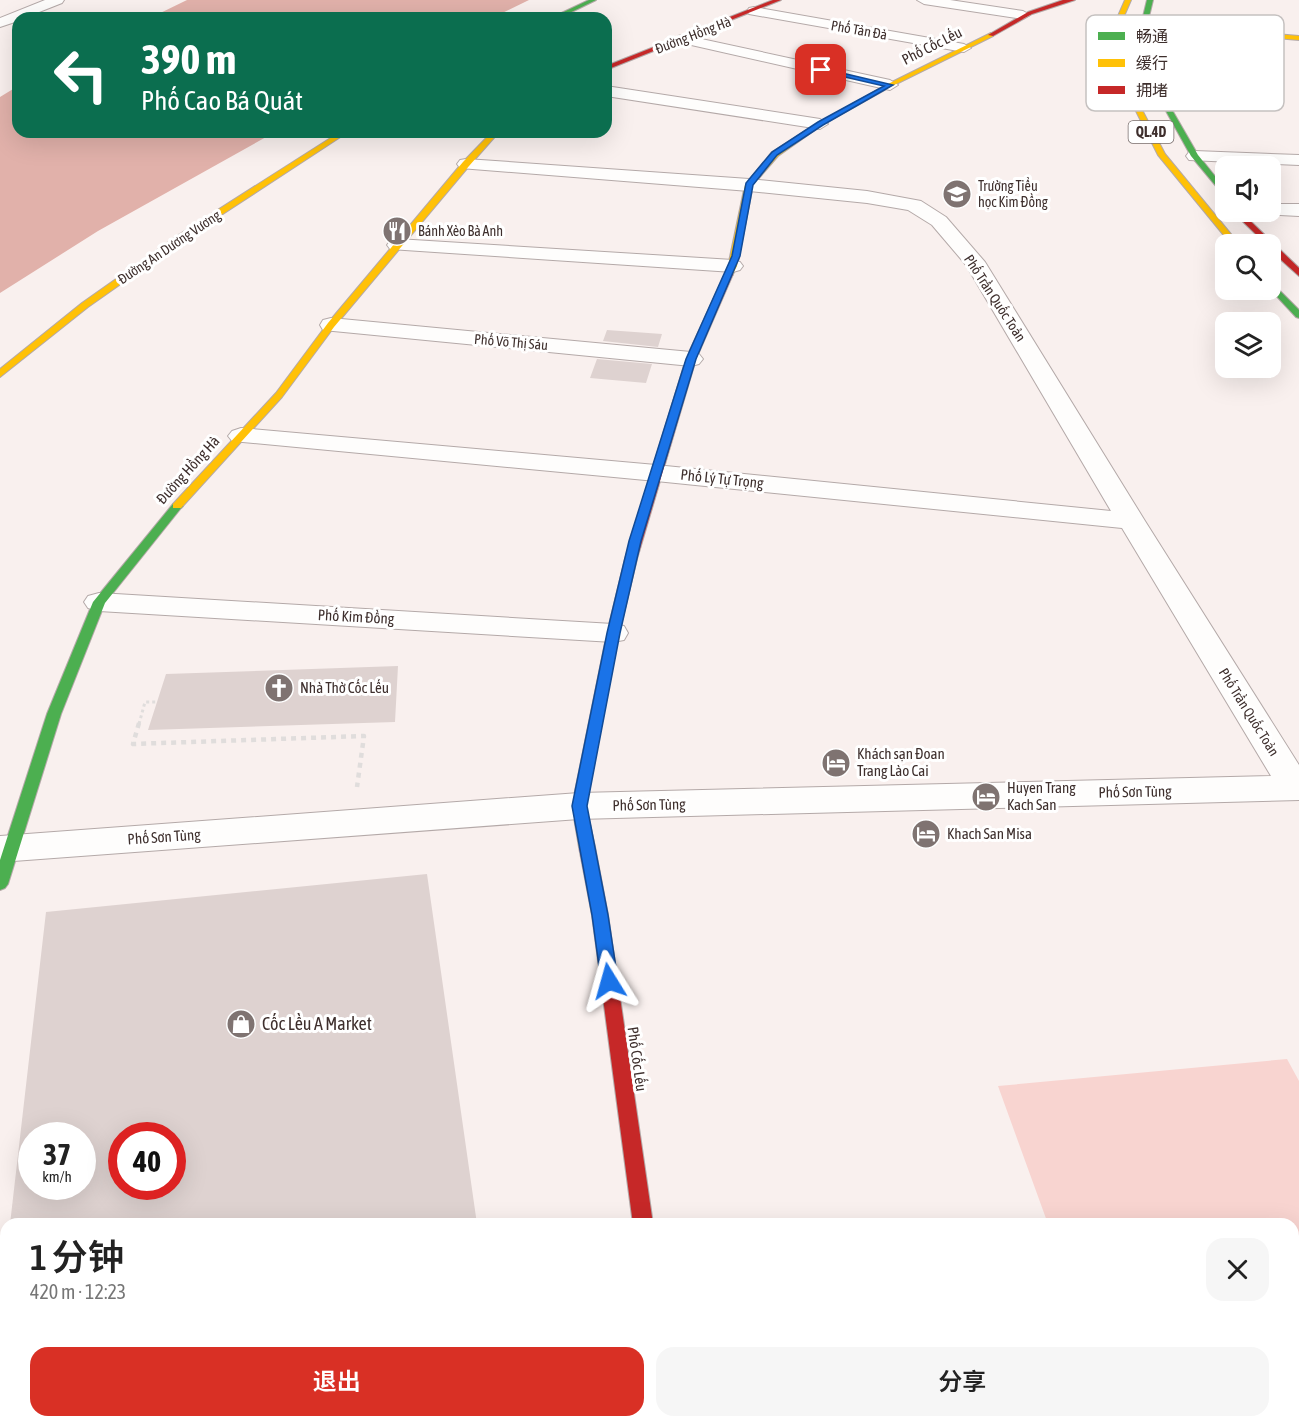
<!DOCTYPE html>
<html lang="zh">
<head>
<meta charset="utf-8">
<style>
	body { margin:0; font-family:"Asap Condensed","Noto Sans SC",sans-serif; background:#f6f6f6; color:#222; height:100vh; display:flex; flex-direction:column; font-size:22px; white-space:nowrap }
	* { box-sizing:border-box; margin:0 }
	p { font-size:20px; color:#767676 }
	.icon { flex:none; width:33px; height:33px; fill:none; stroke:currentColor; stroke-width:2; stroke-linecap:round; stroke-linejoin:round }
	.map { position:relative; flex:1; overflow:hidden }
	.sheet { position:absolute; left:0px; top:1218px; width:1299px; height:210px; display:flex; flex-direction:column; background:#fff; border-radius:18px 18px 0 0; box-shadow:0 6px 24px #0002 }
	.sheet>* { flex:none }
	.top-card { position:absolute; left:12px; top:12px; width:600px; height:126px; border-radius:18px; box-shadow:0 6px 24px #0002; background:#0b6e4f; color:#fff; overflow:hidden }
	.controls { position:absolute; left:1215px; top:156px; display:grid; gap:12px }
	.controls a { display:grid; place-items:center; width:66px; height:66px; border-radius:12px; background:#fff; box-shadow:0 6px 24px #0002; font-size:30px }
	.speed { position:absolute; left:18px; top:1122px; display:flex; gap:12px; font-size:30px; font-weight:700; text-align:center }
	.speed>* { display:grid; place-content:center; width:78px; height:78px; border-radius:50%; background:#fff; box-shadow:0 6px 24px #0002; line-height:1 }
	.speed small { font-size:15px; font-weight:400 }
	.speed .limit { border:9px solid #d22; background:#fff; color:#111 }
	.pin { position:absolute; display:grid; place-items:center; width:51px; height:51px; color:#fff; margin:-26px; border-radius:12px; box-shadow:0 3px 9px #0006 }
	.me { position:absolute; width:66px; margin:-33px; rotate:352deg; stroke-linejoin:round; filter:drop-shadow(0 0 4px #0008) }
	.turn { display:flex; align-items:center; gap:21px; height:126px; padding:0 30px; font-size:27px }
	.turn .icon { width:78px; height:78px; stroke-width:2.5 }
	.turn b { display:block; font-size:42px; line-height:51px }
	.round { display:grid; place-items:center; flex:none; width:63px; height:63px; border-radius:18px; background:#f6f6f6 }
	.headline { display:flex; align-items:center; justify-content:space-between; height:102px; padding:0 30px }
	h1 { font-size:36px; font-weight:600; line-height:45px }
	.primary-button { display:flex; gap:12px; margin-top:auto; padding:12px 30px }
	.primary-button a { flex:1; height:69px; border-radius:18px; background:#d93025; color:#fff; font-size:24px; font-weight:600; line-height:69px; text-align:center }
	.primary-button a+a { background:#f6f6f6; color:#222 }
	.map>svg:first-child { display:block }
	.green { fill:#f8d4d0 }
	.water { fill:#e1b1aa }
	.building { fill:#ded2d0; fill-rule:evenodd }
	.lines { fill:none; stroke-linecap:round; stroke-linejoin:round }
	.street-casing { stroke:#b4a9a8; stroke-width:2 }
	.fast-casing { stroke:#b4a9a8; stroke-width:2 }
	.slow-casing { stroke:#b4a9a8; stroke-width:2 }
	.jam-casing { stroke:#b4a9a8; stroke-width:2 }
	.path-far1 { stroke:#e0dddc; stroke-width:3; stroke-dasharray:3 3; stroke-linecap:butt }
	.path { stroke:#e0dddc; stroke-width:4.5; stroke-dasharray:5 5; stroke-linecap:butt }
	.street { fill:#fefdfc; fill-rule:evenodd }
	.fast { fill:#4caf50; fill-rule:evenodd }
	.slow { fill:#ffc107; fill-rule:evenodd }
	.jam { fill:#c62828; fill-rule:evenodd }
	.route { fill:#1a73e8; stroke:#114b97; stroke-width:1.5 }
	.labels { text-anchor:middle; stroke-width:6; stroke-linejoin:round; paint-order:stroke }
	.far-street-label { font-size:14px; fill:#3e2f2d; stroke:#fff }
	.shield { fill:#fff; stroke:#786d6c; stroke-width:1.5 }
	.shield-label { font-size:14px; font-weight:bold; fill:#3e2f2d }
	.far-poi-label { font-size:14px; fill:#3e2f2d; stroke:#fff; text-anchor:start }
	.street-label { font-size:15px; fill:#3e2f2d; stroke:#fff }
	.poi-label { font-size:15px; fill:#3e2f2d; stroke:#fff; text-anchor:start }
	.near-poi-label { font-size:18px; fill:#3e2f2d; stroke:#fff; text-anchor:start }
	.key { fill:#fff; stroke:#c5c1c0; stroke-width:1.5 }
	.key-label { font-size:16px; fill:#3e2f2d }
</style>
</head>
<body>
<div class="map">
<svg width="1299" height="1428" viewBox="0 0 1299 1428">
	<rect width="100%" height="100%" fill="#f9f0ee"/>
	<path class="green" d="M1287 1059 1299 1081V1408H1293V1224H1048L998 1086Z
		M1119 1422H1213L1178 1428H1121Z"/>
	<path class="water" d="M187 0H529L492 18H150Z
		M18 86V132H275L98 231 0 293V97Z"/>
	<path class="building" d="M607 330 662 334 658 347 603 341Z
		M597 359 652 364 646 383 590 378Z
		M398 666 395 722 148 730 166 674Z
		M427 874 477 1224H10L46 912ZM32 1136H82V1186H32ZM122 1136H172V1186H122Z"/>
	<g class="lines">
		<g class="street-casing">
			<path id="street" d="M45 0H64L62 3 24 18H18V21L0 27V18Z
				M917 0H950L1023 11 1030 15 1023 19 924 4Z
				M754 7 964 44 971 48 964 52 749 14 747 11 749 8Z
				M683 35 890 80 898 85 890 90 678 42 676 39 678 36Z
				M606 86 820 119 828 124 820 129 606 96Z
				M1195 151 1299 155V165L1189 160 1186 156 1189 152Z
				M466 159 749 179 867 191 921 201 946 217 985 262 1145 521 1299 765V800L579 819 0 862V836L579 793 1271 776 1122 528 656 481 232 441 228 436 232 431 241 428 656 465 1111 511 966 265 932 225 908 210 867 203 749 191 460 168 457 164 460 160Z
				M1270 204H1299V216L1263 214 1262 212H1270Z
				M397 239 733 260 740 262 743 266 740 270 733 272 390 249 387 245 390 241Z
				M331 318 691 352 699 354 703 359 699 364 691 366 323 330 320 325 323 320Z
				M99 593 613 624 624 626 628 633 624 640 613 642 99 611 88 608 84 602 88 596Z"/>
		</g>
		<g class="fast-casing">
			<path id="fast" d="M589 0H596L559 18H551Z
				M1147 0H1153L1147 25 1157 84 1198 155 1226 190V198L1191 156 1151 84 1141 25Z
				M1270 281 1299 310V318L1296 317 1270 289Z
				M177 503 183 506 181 508 105 603 61 714 8 884 5 888 0 890V860L47 714 93 602 173 504Z"/>
		</g>
		<g class="slow-casing">
			<path id="slow" d="M1125 0H1131L1121 23 1128 83 1165 154 1239 244H1231L1158 155 1122 83 1115 23Z
				M1144 23 1299 36V40L1142 26Z
				M991 33 993 36 892 86 822 125 778 156 753 185 737 266 732 276H726L745 185 772 152 818 123 888 84Z
				M340 132H348L186 238 88 307 0 377V369L82 303 180 234Z
				M492 132H499L469 166 334 327 282 397 181 508H173V504L276 393 328 323 463 162Z
				M631 555 637 559 619 633 586 806 595 847 592 851H582L579 847 572 806 607 633 625 559Z"/>
		</g>
		<g class="jam-casing">
			<path id="jam" d="M773 0H781L606 70V66Z
				M1063 0H1075L1032 14 993 36 988 35 1028 12Z
				M1233 212H1241L1299 268V276L1270 250V244H1266Z
				M729 271 733 274 696 359 637 559 631 563 627 561 625 559 686 359 725 274Z
				M587 842 592 843 595 847 608 915 653 1224H633L592 915 579 847 582 843Z
				M664 1422H686L688 1428H666Z"/>
		</g>
		<path class="path-far1" d="M139 724 145 702H157"/>
		<path class="path" d="M139 723 133 744 364 736 357 787"/>
		<use href="#street" class="street"/>
		<use href="#fast" class="fast"/>
		<use href="#slow" class="slow"/>
		<use href="#jam" class="jam"/>
	</g>
	<path class="route" d="M821 68 893 85 823 125 777 155 753 185 740 256 696 359 641 541 620 633 587 806 608 915 618 981 615 986 609 988 603 986 601 981 592 915 572 806 607 633 629 541 686 359 732 256 746 183 772 152 818 122 884 86 819 71Z"/>
	<defs>
		<g id="school-disc" transform="scale(1.5)"><circle r="9.5" fill="#7f7371" stroke="#fff"/><path d="M0-5L7-2L0 1L-7-2ZM-4 1L0 2.5L4 1V4Q0 6-4 4Z" fill="#fff"/></g>
		<g id="restaurant-disc" transform="scale(1.5)"><circle r="9.5" fill="#7f7371" stroke="#fff"/><path d="M-5-6h1v4h1v-4h1v4h1v-4h1v5L-1.5 .5V6h-2V.5L-5-1ZM5-6V6H3V1.5H1.5Q1.5-4 5-6Z" fill="#fff"/></g>
		<g id="church-disc" transform="scale(1.5)"><circle r="9.5" fill="#7f7371" stroke="#fff"/><path d="M-1.2-6h2.4v3.5h3.3v2.4h-3.3V6h-2.4V-.1h-3.3v-2.4h3.3Z" fill="#fff"/></g>
		<g id="hotel-disc" transform="scale(1.5)"><circle r="9.5" fill="#7f7371" stroke="#fff"/><path d="M-6-4.5h1.5V1H6V5H4.5V3h-9V5H-6ZM-4 0a1.8 1.8 0 1 1 3.6 0ZM.5 0V-2.5h3Q6-2.5 6 0Z" fill="#fff"/></g>
		<g id="shop-disc" transform="scale(1.5)"><circle r="9.5" fill="#7f7371" stroke="#fff"/><path d="M-5-2.5h2.3a2.7 3.5 0 0 1 5.4 0H5L5.5 6h-11ZM-1.5-2.5h3a1.5 2.3 0 0 0-3 0Z" fill="#fff"/></g>
	</defs>
	<g fill-rule="evenodd">
		<use href="#school-disc" x="957" y="194"/>
		<use href="#restaurant-disc" x="397" y="231"/>
		<use href="#church-disc" x="279" y="688"/>
		<use href="#hotel-disc" x="836" y="763"/>
		<use href="#hotel-disc" x="986" y="797"/>
		<use href="#hotel-disc" x="926" y="834"/>
		<use href="#shop-disc" x="241" y="1024"/>
	</g>
	<g class="labels">
		<g class="far-street-label">
			<text transform="translate(859 30) rotate(10)" y="5">Phố Tản Đà</text>
			<text transform="translate(693 35) rotate(-21)" y="5">Đường Hồng Hà</text>
			<text transform="translate(169 247) rotate(-34)" y="5">Đường An Dương Vương</text>
			<text transform="translate(995 298) rotate(57)" y="5">Phố Trần Quốc Toản</text>
			<text transform="translate(511 342) rotate(5)" y="5">Phố Võ Thị Sáu</text>
			<text transform="translate(1249 712) rotate(58)" y="5">Phố Trần Quốc Toản</text>
		</g>
		<rect class="shield" x="1128.5" y="121" width="45" height="22" rx="4.5"/>
		<g class="shield-label">
			<text x="1151" y="137">QL.4D</text>
		</g>
		<g class="far-poi-label">
			<text x="978" y="191">Trường Tiểu<tspan x="978" dy="16">học Kim Đồng</tspan></text>
			<text x="418" y="236">Bánh Xèo Bà Anh</text>
		</g>
		<g class="street-label">
			<text transform="translate(932 46) rotate(-27)" y="5">Phố Cốc Lếu</text>
			<text transform="translate(188 470) rotate(-48)" y="5">Đường Hồng Hà</text>
			<text transform="translate(722 479) rotate(6)" y="5">Phố Lý Tự Trọng</text>
			<text transform="translate(356 617) rotate(3)" y="5">Phố Kim Đồng</text>
			<text transform="translate(1135 792) rotate(-1)" y="5">Phố Sơn Tùng</text>
			<text transform="translate(649 805) rotate(-1)" y="5">Phố Sơn Tùng</text>
			<text transform="translate(164 837) rotate(-4)" y="5">Phố Sơn Tùng</text>
			<text transform="translate(637 1059) rotate(82)" y="5">Phố Cốc Lếu</text>
		</g>
		<g class="poi-label">
			<text x="300" y="693">Nhà Thờ Cốc Lếu</text>
			<text x="857" y="759">Khách sạn Đoan<tspan x="857" dy="17">Trang Lào Cai</tspan></text>
			<text x="1007" y="793">Huyen Trang<tspan x="1007" dy="17">Kach San</tspan></text>
			<text x="947" y="839">Khach San Misa</text>
		</g>
		<g class="near-poi-label">
			<text x="262" y="1030">Cốc Lều A Market</text>
		</g>
	</g>
	<rect x="1086" y="15" width="198" height="96" rx="9" class="key"/>
	<rect x="1098" y="32" width="27" height="8" fill="#4caf50"/>
	<rect x="1098" y="59" width="27" height="8" fill="#ffc107"/>
	<rect x="1098" y="86" width="27" height="8" fill="#c62828"/>
	<g class="key-label">
		<text x="1136" y="42">畅通</text>
		<text x="1136" y="69">缓行</text>
		<text x="1136" y="96">拥堵</text>
	</g>
</svg>
<div class="controls">
<a><svg class="icon" aria-label="sound" viewBox="0 0 24 24"><path d="M4 9h4l5-4v14l-5-4H4zM17 9q2 3 0 6"/></svg></a>
<a><svg class="icon" aria-label="search" viewBox="0 0 24 24"><circle cx="10" cy="10" r="6"/><path d="M15 15l6 6"/></svg></a>
<a><svg class="icon" aria-label="layers" viewBox="0 0 24 24"><path d="M12 4l9 5-9 5-9-5zM3 14l9 5 9-5"/></svg></a>
</div>
<div class="speed"><div>37<small>km/h</small></div><div class="limit">40</div></div>
<div class="pin" style="left:821px;top:70px;background:#d93025"><svg class="icon" aria-label="arrive" viewBox="0 0 24 24"><path d="M6 21V4h12l-3 4 3 4H6"/></svg></div>
<svg class="me" style="left:609px;top:981px" viewBox="-20 -20 40 40"><path d="M0-17L14 15 0 8-14 15z" fill="#1a73e8" stroke="#fff" stroke-width="4"/></svg>
<div class="top-card">
<div class="turn"><svg class="icon" aria-label="left" viewBox="0 0 24 24"><path d="M17 20v-9H6M10 6l-5 5 5 5"/></svg><div><b>390 m</b>Phố Cao Bá Quát</div></div>
</div>
<section class="sheet">
<div class="headline"><div><h1>1 分钟</h1><p>420 m · 12:23</p></div><a class="round"><svg class="icon" aria-label="close" viewBox="0 0 24 24"><path d="M6 6l12 12M18 6L6 18"/></svg></a></div>
<div class="primary-button"><a>退出</a><a>分享</a></div>
</section>
</div>
</body>
</html>
